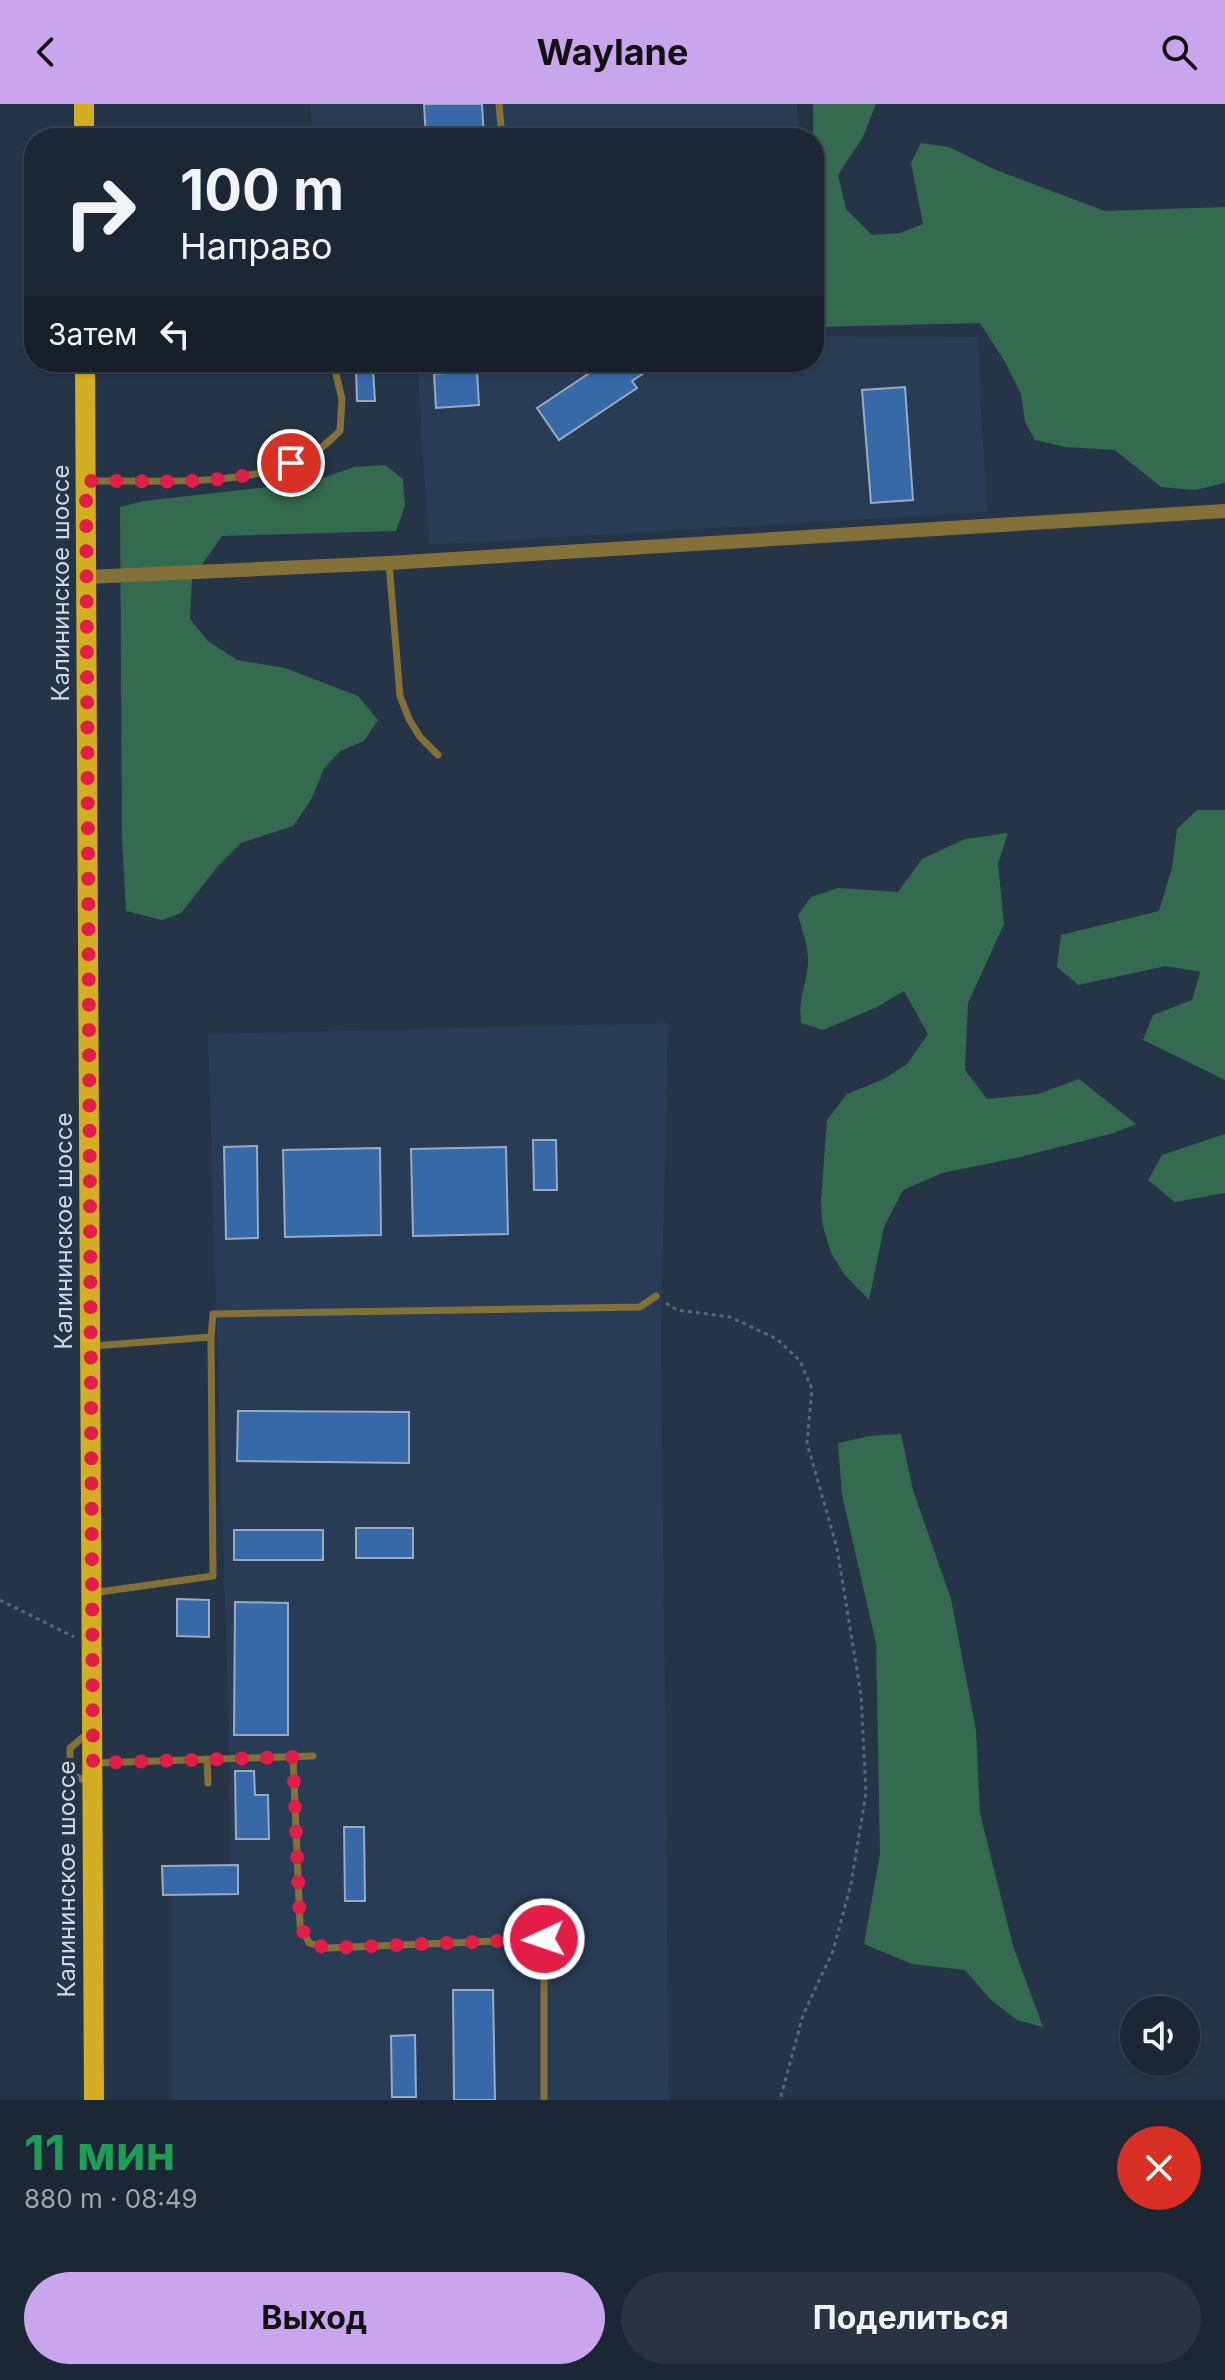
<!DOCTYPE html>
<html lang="ru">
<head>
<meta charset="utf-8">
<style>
	body { margin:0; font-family:Inter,sans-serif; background:#293341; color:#f1f3f6; height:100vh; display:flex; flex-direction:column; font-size:30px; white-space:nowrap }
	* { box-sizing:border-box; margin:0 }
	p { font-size:26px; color:#a0a5ad }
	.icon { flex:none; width:44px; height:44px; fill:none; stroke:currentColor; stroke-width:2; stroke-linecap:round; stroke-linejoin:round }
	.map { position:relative; height:1996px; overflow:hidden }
	.panel { display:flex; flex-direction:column; background:#1c2735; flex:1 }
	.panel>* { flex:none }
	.banner { position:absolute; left:24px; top:24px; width:800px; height:244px; border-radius:32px; box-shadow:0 2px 6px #0004,0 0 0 2px #3a4450; background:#1c2735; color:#f1f3f6; overflow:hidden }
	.fabs { position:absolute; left:1120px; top:1892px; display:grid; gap:16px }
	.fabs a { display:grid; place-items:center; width:80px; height:80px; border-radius:50%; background:#1c2735; box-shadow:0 2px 6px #0004,0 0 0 2px #3a4450; font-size:40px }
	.pin { position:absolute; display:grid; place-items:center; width:68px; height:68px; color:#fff; margin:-34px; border:4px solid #fff; border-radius:50%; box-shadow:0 2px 8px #0007 }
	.me { position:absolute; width:88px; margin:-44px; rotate:267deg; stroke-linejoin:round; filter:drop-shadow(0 0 6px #0008) }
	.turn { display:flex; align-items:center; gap:28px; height:168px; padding:0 24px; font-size:36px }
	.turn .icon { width:104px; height:104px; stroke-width:2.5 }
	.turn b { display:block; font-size:56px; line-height:68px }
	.then { display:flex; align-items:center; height:76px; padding:0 24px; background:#0003; gap:16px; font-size:30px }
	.round { display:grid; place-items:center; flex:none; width:84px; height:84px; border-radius:42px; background:#293341 }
	.summary { display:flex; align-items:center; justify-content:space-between; height:136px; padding:0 24px }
	h1 { font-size:48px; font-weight:700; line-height:60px; color:#1e9e55 }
	.primary-button { display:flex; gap:16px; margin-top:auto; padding:16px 24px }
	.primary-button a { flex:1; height:92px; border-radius:48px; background:#c9a5ee; color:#111; font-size:32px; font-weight:700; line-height:92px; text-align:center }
	.primary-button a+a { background:#293341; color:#f1f3f6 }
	header { display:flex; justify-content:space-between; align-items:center; height:104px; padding:0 24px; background:#c9a5ee; color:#111; font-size:36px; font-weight:700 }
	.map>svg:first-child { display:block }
	.built { fill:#293c55 }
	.green { fill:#346a4f }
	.building { fill:#3769a8; stroke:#99abc3; stroke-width:2 }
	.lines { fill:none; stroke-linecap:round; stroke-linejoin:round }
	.path { stroke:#5a6778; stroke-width:3; stroke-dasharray:4 4; stroke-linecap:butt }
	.service { stroke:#847139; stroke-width:7 }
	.minor { stroke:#847139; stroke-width:14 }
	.primary { stroke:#d4ae22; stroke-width:20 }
	.route { stroke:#e11d48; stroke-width:14; stroke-dasharray:0 25.2 }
	.labels { text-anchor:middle; stroke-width:8; stroke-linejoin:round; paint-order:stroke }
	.street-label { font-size:24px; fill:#ced7e4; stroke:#253447 }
</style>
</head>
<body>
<header><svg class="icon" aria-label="back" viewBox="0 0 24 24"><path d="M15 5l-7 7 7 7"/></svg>Waylane<svg class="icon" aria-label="search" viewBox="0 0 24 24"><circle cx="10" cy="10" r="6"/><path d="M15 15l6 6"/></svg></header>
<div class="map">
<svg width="1225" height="1996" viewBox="0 0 1225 1996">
	<rect width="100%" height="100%" fill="#253447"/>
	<path class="built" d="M311 0H797L799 34H312Z
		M814 232 977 233 987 408 429 441 417 258H814Z
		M668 919 661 1229 669 1996H172V1791H163L162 1762 231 1760 229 1630 208 930Z"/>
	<path class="green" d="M813 0H876L863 33 838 71 846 105 872 131 900 129 923 120 911 59 921 39 949 43 996 66 1105 107 1225 103V379L1195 386 1161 383 1115 346 1066 343 1035 336 1025 318 1021 290 1005 258 980 219 814 223Z
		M385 361 403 375 405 402 396 427 222 432 192 475 190 515 208 537 237 556 285 564 358 592 378 616 364 637 340 647 324 665 311 696 293 722 241 739 219 761 181 809 162 816 126 807 122 733 120 403 144 397 311 378 354 363Z
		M1197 706H1225V976L1143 936 1153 911 1192 896 1200 868 1166 862 1078 881 1057 863 1061 831 1159 807 1172 764 1177 725Z
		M1008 729 998 760 1004 820 968 899 965 966 987 995 1038 990 1079 975 1136 1020 1114 1029 1020 1053 942 1069 903 1086 884 1123 869 1196 844 1170 831 1149 822 1119 821 1096 827 1016 847 990 884 975 907 960 928 930 904 887 877 903 823 926 801 919C799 894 803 891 807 868 811 848 803 830 798 811L811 793 838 784 898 788 922 755 965 735Z
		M1225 1030V1089L1175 1098 1148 1076 1162 1051Z
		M901 1330 913 1386 951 1495 976 1626 980 1709 1013 1842 1043 1923 1017 1916 990 1895 965 1866 912 1860 864 1840 880 1750 876 1539 842 1391 838 1339 870 1332Z"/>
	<path class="building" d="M424 0H482L484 34H426Z
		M606 258H661L632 277 637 284 559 336 537 304Z
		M373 265 375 297H357L356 266Z
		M477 267 479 301 436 304 434 270Z
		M905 283 913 396 871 399 862 286Z
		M533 1036H556L557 1086H534Z
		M257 1042 258 1134 226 1135 224 1043Z
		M506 1043 508 1130 413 1132 411 1045Z
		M380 1044 381 1131 285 1133 283 1046Z
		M238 1307 409 1308V1359L237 1357Z
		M356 1424H413V1454H356Z
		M234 1426H323V1456H234Z
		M177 1495 209 1496V1533L177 1532Z
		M235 1498 288 1499V1631H234Z
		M235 1667H254L255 1691H268L269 1735H236Z
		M344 1723H364L365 1797H345Z
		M238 1761V1790L163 1791 162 1762Z
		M453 1886H493L495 1996H454Z
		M415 1931 416 1993H392L391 1932Z"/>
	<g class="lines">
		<path class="path" d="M666 1199 677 1206 730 1213 777 1235 800 1257 812 1285 807 1339 837 1444 861 1591 866 1689 851 1780 833 1847 803 1911 780 1996
			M0 1496 74 1533"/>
		<path class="service" d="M499 0 502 34
			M88 377C158 376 242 384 306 354 319 348 330 336 340 327L342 295 334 262 331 258
			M389 459 400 592 409 615 420 633 438 651
			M211 1233 213 1210 640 1203 656 1192
			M92 1489 213 1472 211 1233 93 1242
			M87 1630 70 1644V1670L91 1679
			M293 1653 300 1821 309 1839 327 1844 544 1835V1996
			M207 1655 208 1679
			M95 1659 313 1652"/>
		<path class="minor" d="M87 473 389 459 1225 407"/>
		<path class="primary" d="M84 0V34
			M85 258 94 1996"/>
	</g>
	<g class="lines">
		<path class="route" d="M291 359C227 384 153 376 86 377L93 1659 293 1653 300 1821 309 1839 327 1844 544 1835"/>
	</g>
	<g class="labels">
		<g class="street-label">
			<text transform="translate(61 479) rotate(-90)" y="8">Калининское шоссе</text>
			<text transform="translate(64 1127) rotate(-90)" y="8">Калининское шоссе</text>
			<text transform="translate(67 1775) rotate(-90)" y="8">Калининское шоссе</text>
		</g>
	</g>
</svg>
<div class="fabs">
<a><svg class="icon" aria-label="sound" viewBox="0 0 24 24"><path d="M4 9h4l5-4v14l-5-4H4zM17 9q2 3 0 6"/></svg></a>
</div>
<div class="pin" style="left:291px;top:359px;background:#d93025"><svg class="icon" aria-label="arrive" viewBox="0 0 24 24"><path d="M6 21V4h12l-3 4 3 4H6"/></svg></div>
<svg class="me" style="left:544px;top:1835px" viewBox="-20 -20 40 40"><circle r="17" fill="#e11d48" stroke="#fff" stroke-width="3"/><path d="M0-11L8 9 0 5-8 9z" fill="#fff"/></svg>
<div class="banner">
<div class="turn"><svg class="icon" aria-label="right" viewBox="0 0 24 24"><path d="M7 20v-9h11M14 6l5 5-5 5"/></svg><div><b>100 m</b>Направо</div></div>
<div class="then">Затем<svg class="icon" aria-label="left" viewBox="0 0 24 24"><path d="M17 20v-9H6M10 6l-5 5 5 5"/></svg></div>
</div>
</div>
<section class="panel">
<div class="summary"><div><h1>11 мин</h1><p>880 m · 08:49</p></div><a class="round" style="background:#d93025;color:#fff"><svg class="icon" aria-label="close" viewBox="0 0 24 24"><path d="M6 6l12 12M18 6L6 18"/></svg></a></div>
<div class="primary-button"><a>Выход</a><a>Поделиться</a></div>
</section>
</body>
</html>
